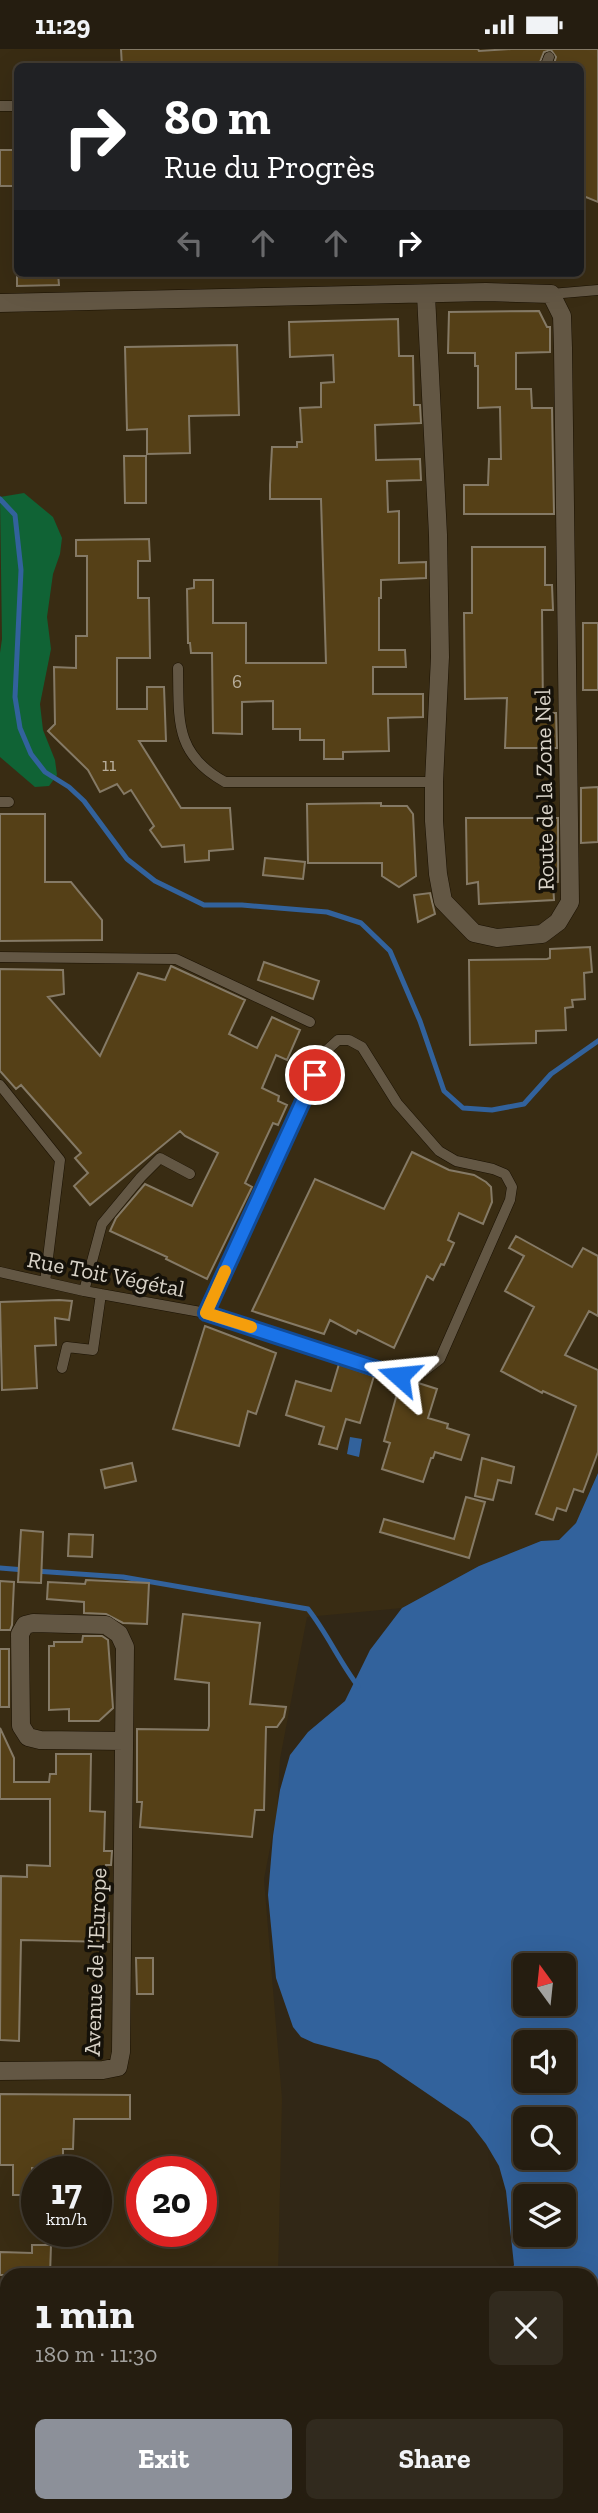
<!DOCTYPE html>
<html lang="en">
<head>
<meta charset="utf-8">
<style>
	body { margin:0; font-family:"Zilla Slab",serif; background:#312a1e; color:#f1f3f6; height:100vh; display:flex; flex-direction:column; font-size:26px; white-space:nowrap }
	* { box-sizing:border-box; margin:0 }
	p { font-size:23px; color:#a3a29f }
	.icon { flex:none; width:38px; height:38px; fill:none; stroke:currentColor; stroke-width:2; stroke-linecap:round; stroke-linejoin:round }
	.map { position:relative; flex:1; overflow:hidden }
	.sheet { position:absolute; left:0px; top:2219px; width:598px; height:245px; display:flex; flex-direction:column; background:#251d10; border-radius:21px 21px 0 0; box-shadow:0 7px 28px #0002,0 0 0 2px #423b30 }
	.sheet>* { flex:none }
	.hud { position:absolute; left:14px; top:14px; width:570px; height:214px; border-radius:10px; box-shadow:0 7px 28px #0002,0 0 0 2px #423b30; background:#202124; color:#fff; overflow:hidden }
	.needle { width:46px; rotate:345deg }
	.fabs { position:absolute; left:513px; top:1904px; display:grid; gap:14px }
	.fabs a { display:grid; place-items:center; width:63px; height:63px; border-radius:10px; background:#251d10; box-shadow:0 7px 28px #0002,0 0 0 2px #423b30; font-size:35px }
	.speed { position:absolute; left:21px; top:2107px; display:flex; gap:14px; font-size:35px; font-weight:700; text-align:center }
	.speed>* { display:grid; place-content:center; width:91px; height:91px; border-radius:50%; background:#251d10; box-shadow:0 7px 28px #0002,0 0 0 2px #423b30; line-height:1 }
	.speed small { font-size:18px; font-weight:400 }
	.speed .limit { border:10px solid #d22; background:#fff; color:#111 }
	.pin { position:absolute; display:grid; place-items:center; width:60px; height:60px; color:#fff; margin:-30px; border:4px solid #fff; border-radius:50%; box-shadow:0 2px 7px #0007 }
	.me { position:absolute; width:77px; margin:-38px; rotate:288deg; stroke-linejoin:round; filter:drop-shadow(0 0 5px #0008) }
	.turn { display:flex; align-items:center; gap:24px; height:147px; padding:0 35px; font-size:32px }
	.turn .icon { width:91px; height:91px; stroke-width:2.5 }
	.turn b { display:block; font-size:49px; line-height:60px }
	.lanes { display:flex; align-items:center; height:66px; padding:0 35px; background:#0003; justify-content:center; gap:35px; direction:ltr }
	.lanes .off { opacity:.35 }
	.round { display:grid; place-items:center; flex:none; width:74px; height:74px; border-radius:10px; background:#312a1e }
	.headline { display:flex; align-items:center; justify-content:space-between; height:119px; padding:0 35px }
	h1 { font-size:42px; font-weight:700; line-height:52px }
	.cta { display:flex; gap:14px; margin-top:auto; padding:14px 35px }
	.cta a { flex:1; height:80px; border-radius:10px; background:#8c9099; color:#fff; font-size:28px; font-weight:700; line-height:80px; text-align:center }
	.cta a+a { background:#312a1e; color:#f1f3f6 }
	.status { display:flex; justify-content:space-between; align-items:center; height:49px; padding:0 35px; background:#251d10; direction:ltr }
	.status svg { height:19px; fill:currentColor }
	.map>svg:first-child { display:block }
	.built { fill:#392c13; fill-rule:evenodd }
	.forest { fill:#106335 }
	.water { fill:#32629c; fill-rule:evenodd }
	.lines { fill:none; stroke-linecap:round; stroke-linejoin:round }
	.stream { stroke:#32629c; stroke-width:5 }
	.building { fill:#554017; stroke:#857a66; stroke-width:2 }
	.lane-casing { stroke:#191002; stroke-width:11 }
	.street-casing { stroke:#191002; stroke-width:19 }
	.lane { stroke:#635744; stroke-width:10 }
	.street { stroke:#635744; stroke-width:18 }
	.route-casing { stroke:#114b97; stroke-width:18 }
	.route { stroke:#1a73e8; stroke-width:12 }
	.slow { stroke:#f59e0b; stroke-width:12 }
	.labels { text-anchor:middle; stroke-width:7; stroke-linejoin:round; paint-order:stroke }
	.number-label { font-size:19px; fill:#b8ae9c }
	.street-label { font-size:23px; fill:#d9d3c8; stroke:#151109 }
</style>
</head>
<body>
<div class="status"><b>11:29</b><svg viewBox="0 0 49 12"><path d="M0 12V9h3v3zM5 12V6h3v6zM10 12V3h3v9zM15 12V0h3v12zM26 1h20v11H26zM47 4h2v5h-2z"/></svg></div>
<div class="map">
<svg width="598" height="2464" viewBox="0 0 598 2464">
	<rect width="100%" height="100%" fill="#312716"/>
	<path class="built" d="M0 0H598V1424L576 1474 558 1491 541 1492 479 1517 402 1559 307 1568 280 1710 277 1763 264 1830 282 2050 278 2226H7V2457H125L124 2464H0ZM18 18H581V224H18ZM37 2123H96V2182H37ZM142 2123H201V2182H142Z"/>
	<path class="forest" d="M24 444 53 468 62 489 60 505 53 525 47 568 51 600 40 655 43 681 55 711 57 726 49 737 35 738 0 708V604L2 590 0 448Z"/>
	<path class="water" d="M350 1388 362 1390 359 1408 347 1405Z
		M598 1424V2464H479L490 2457H592V2226H509L514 2216 506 2142 499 2117 486 2095 469 2073 378 2011 314 1994 301 1988 293 1978 276 1929 268 1846 273 1787 280 1741 290 1706 308 1683 345 1652 370 1601 402 1559 479 1517 541 1492 559 1491 576 1474ZM525 1916H564V1955H525ZM525 1993H564V2032H525ZM525 2070H564V2109H525ZM525 2147H564V2186H525Z"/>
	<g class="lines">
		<path class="stream" d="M0 450 15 466 21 521 15 648 20 679 31 705 45 723 69 738 84 752 127 810 155 832 204 856H242L327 863 361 874 390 902 420 972 444 1042 463 1059 492 1061 524 1055 551 1025 598 992
			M0 1519 25 1521
			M35 1522 123 1528 308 1560C327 1584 339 1612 358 1637
			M0 2339H7
			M402 2457 409 2464
			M248 2464 249 2457"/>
	</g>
	<path class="building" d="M121 0H478L479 2 511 0H598V153L581 146V18H553L556 8 551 1 544 3 538 18H250V16L122 18Z
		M0 101H18V137H0Z
		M17 224H58L59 236 17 237Z
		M539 262 547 278H550V303L516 304V340H531L532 359H552L554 465H464V436H488L489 410H501L500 358 478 359V317H475V304H448L449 263Z
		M398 270 399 307H413L414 356H420L421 374 375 376 376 411 420 410 421 431 387 432 388 463 399 462V514L426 513V529L381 531V549H379V601H405L406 618H373V645H423V668L388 669 389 702 343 703V710H324V691H300V680H273V652L242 653V685L213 684 212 604H191L190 594H188L187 540 194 539V531H213V574H246V614H326L321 450H270V436L272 398H297V393H302L300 359 321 358V334L334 333 333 306 290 308 289 273Z
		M237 296 239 366 189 367 190 404 147 405V380L127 381 125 298Z
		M124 407H146V454H125Z
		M149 490 150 512H138V549H149L150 609H117V660H147V638H164L166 692H139L181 759H230L233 800 209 802V811L185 813 184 796 162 798 150 781 154 777 131 741 124 745 117 735 100 743 88 721 48 682 55 675 54 618 76 619V587H87V507H76V491Z
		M472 498H545V536H552L553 561H542L543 664H556L557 699H505L507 649 465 650 464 564H472Z
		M583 574H598V641H583Z
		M598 738V793L581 794V739Z
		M381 754V757H407L413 765 416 827 399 838 382 827V814H308L307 755Z
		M0 765H45V833H71L102 871V891L0 892Z
		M466 769H558V833L553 834 554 851 479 855 478 833 467 835Z
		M265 809 305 813 303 830 263 826Z
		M430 844 435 865 418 873 414 846Z
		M590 898 592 923 584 924 585 950 572 951 573 958 565 959 566 981 536 982V994L470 996 469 911 547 910 550 909V900Z
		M264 913 319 932 313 950 258 931Z
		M171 917 245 951 229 985 257 999 272 968 300 981 287 1011 276 1006 262 1039 279 1047 278 1052 287 1056 278 1076 273 1074 245 1134 252 1138 207 1230 166 1210 167 1208 110 1182 116 1169 145 1135 192 1157 218 1104 185 1087 180 1082 90 1156 74 1137 88 1124 75 1109 81 1104 21 1036 16 1040 0 1022V920L63 921 64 945 48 948 100 1007 138 924 165 931Z
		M412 1103 449 1121 474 1126 486 1133 491 1138 492 1153 483 1175 459 1164 448 1191 454 1194 444 1216 441 1215 433 1231 427 1227 394 1299 358 1281 356 1285 330 1271 324 1285 252 1262 315 1130 384 1160Z
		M516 1187 572 1218 583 1199 598 1207V1267L589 1262 565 1306 598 1321V1403L583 1443 574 1440 566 1462 557 1459 553 1471 536 1465 576 1357 543 1342 542 1344 501 1322 534 1258 505 1242 524 1207 509 1199Z
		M59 1251 72 1252 69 1271 55 1269 56 1296 35 1297 37 1339 2 1341 0 1253Z
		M205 1277 276 1304 256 1365 248 1362 239 1397 173 1380Z
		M339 1315 374 1327 360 1374 346 1370 337 1400 319 1395 324 1378 286 1366 296 1332 331 1342Z
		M412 1332 437 1340 428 1369 448 1375 447 1379 469 1386 461 1411 435 1403 433 1409H431L423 1433 382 1420 390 1394 384 1392 400 1334Z
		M482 1409 514 1418 511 1434 498 1431 493 1451 475 1447Z
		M132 1414 136 1432 105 1439 101 1421Z
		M466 1448 485 1453 469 1509 380 1483 384 1470 454 1490Z
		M21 1481 43 1483 41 1534 18 1533Z
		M69 1485 93 1486 92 1508 68 1507Z
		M86 1531 149 1534 147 1575 123 1574 106 1565 84 1564V1553L47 1550 48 1533 85 1535Z
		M0 1532 14 1533 12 1576 10 1581H0Z
		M183 1565 260 1574 250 1655 286 1658 284 1668 277 1678H266L264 1761H255L252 1788 140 1778 142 1753H137V1680L208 1681 209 1677V1634L175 1630Z
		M83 1587H102L108 1591 113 1659 99 1672H69V1660L49 1661V1597H54V1593H82Z
		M0 1600H9V1658H0Z
		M0 1679 14 1709V1733H49L50 1725H56V1705H91L90 1762 105 1763 104 1802H112L111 1816H106L105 1864H109V1893L21 1891 19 1992 0 1991 1 1827 27 1828V1816L50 1817V1750H0Z
		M136 1909H153V1945H137Z
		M0 2045 130 2046V2070H74L73 2100H63V2112H57V2120L32 2119V2146H13V2116H0Z
		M32 2196H51L50 2226H0V2203L32 2204Z"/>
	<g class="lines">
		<g class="lane-casing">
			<path id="lane" d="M545 18 549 8
				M0 57H18
				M551 245 598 241
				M178 619C179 671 174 705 225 733H434
				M0 753H9
				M0 908 176 910 310 973
				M0 1036 60 1111 45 1233
				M0 1223 84 1242 206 1264 399 1327 423 1323 440 1310 510 1151 512 1138 505 1125 493 1120 456 1112 439 1102 397 1054 362 998 349 991H338L326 1002 206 1264
				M84 1242 102 1175 141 1128 160 1109 190 1125
				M62 1319 67 1298 93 1301 101 1245
				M0 2285H7
				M0 2409H7
				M39 2457 40 2464"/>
		</g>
		<g class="street-casing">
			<path id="street" d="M0 254 486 243 551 245 562 267 563 299 570 853 558 873 542 885 497 889 474 884 443 852 438 825 434 772V733L440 608 438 486 426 246
				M0 2022 103 2021 118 2018 121 2003 125 1598 119 1585 106 1576 33 1574 25 1576 20 1585 21 1677 28 1688 40 1691 124 1692"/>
		</g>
		<use href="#lane" class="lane"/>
		<use href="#street" class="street"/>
	</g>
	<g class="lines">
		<g class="route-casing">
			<path id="route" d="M315 1026 206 1264 399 1327"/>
		</g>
		<use href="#route" class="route"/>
		<path class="slow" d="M225 1222 206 1264 251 1278"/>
	</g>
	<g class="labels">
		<g class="number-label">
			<text x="237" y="639">6</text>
			<text x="109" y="722">11</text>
		</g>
		<g class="street-label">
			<text transform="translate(544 741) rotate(-91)" y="8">Route de la Zone Nel</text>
			<text transform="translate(106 1225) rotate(11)" y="8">Rue Toit Végétal</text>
			<text transform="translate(95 1913) rotate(-88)" y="8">Avenue de l’Europe</text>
		</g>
	</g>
</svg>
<div class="fabs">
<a><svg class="needle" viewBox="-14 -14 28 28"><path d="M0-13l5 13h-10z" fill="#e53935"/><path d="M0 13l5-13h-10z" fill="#a3a29f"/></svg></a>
<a><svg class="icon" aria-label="sound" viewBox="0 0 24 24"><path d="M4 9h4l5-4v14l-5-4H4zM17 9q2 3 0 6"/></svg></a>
<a><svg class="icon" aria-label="search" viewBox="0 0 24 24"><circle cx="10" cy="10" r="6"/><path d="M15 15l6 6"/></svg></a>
<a><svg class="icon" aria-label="layers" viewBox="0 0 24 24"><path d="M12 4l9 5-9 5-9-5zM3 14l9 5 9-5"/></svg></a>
</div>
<div class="speed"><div>17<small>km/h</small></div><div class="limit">20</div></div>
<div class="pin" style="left:315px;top:1026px;background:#d93025"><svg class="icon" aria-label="arrive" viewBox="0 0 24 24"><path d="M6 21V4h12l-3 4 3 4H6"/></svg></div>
<svg class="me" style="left:399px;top:1327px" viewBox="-20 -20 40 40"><path d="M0-17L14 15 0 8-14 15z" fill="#1a73e8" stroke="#fff" stroke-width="4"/></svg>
<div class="hud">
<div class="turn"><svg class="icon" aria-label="right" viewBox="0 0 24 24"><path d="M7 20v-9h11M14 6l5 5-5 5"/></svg><div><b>80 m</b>Rue du Progrès</div></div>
<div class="lanes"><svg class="icon off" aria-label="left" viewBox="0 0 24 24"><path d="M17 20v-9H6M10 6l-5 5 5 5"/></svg><svg class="icon off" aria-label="ahead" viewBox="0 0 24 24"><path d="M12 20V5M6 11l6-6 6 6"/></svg><svg class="icon off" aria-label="ahead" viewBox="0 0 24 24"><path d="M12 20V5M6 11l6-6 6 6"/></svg><svg class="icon" aria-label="right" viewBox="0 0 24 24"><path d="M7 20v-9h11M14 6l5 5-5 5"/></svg></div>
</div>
<section class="sheet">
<div class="headline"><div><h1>1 min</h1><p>180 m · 11:30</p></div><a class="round"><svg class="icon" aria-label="close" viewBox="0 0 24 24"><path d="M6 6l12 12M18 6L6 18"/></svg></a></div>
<div class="cta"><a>Exit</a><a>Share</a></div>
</section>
</div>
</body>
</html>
